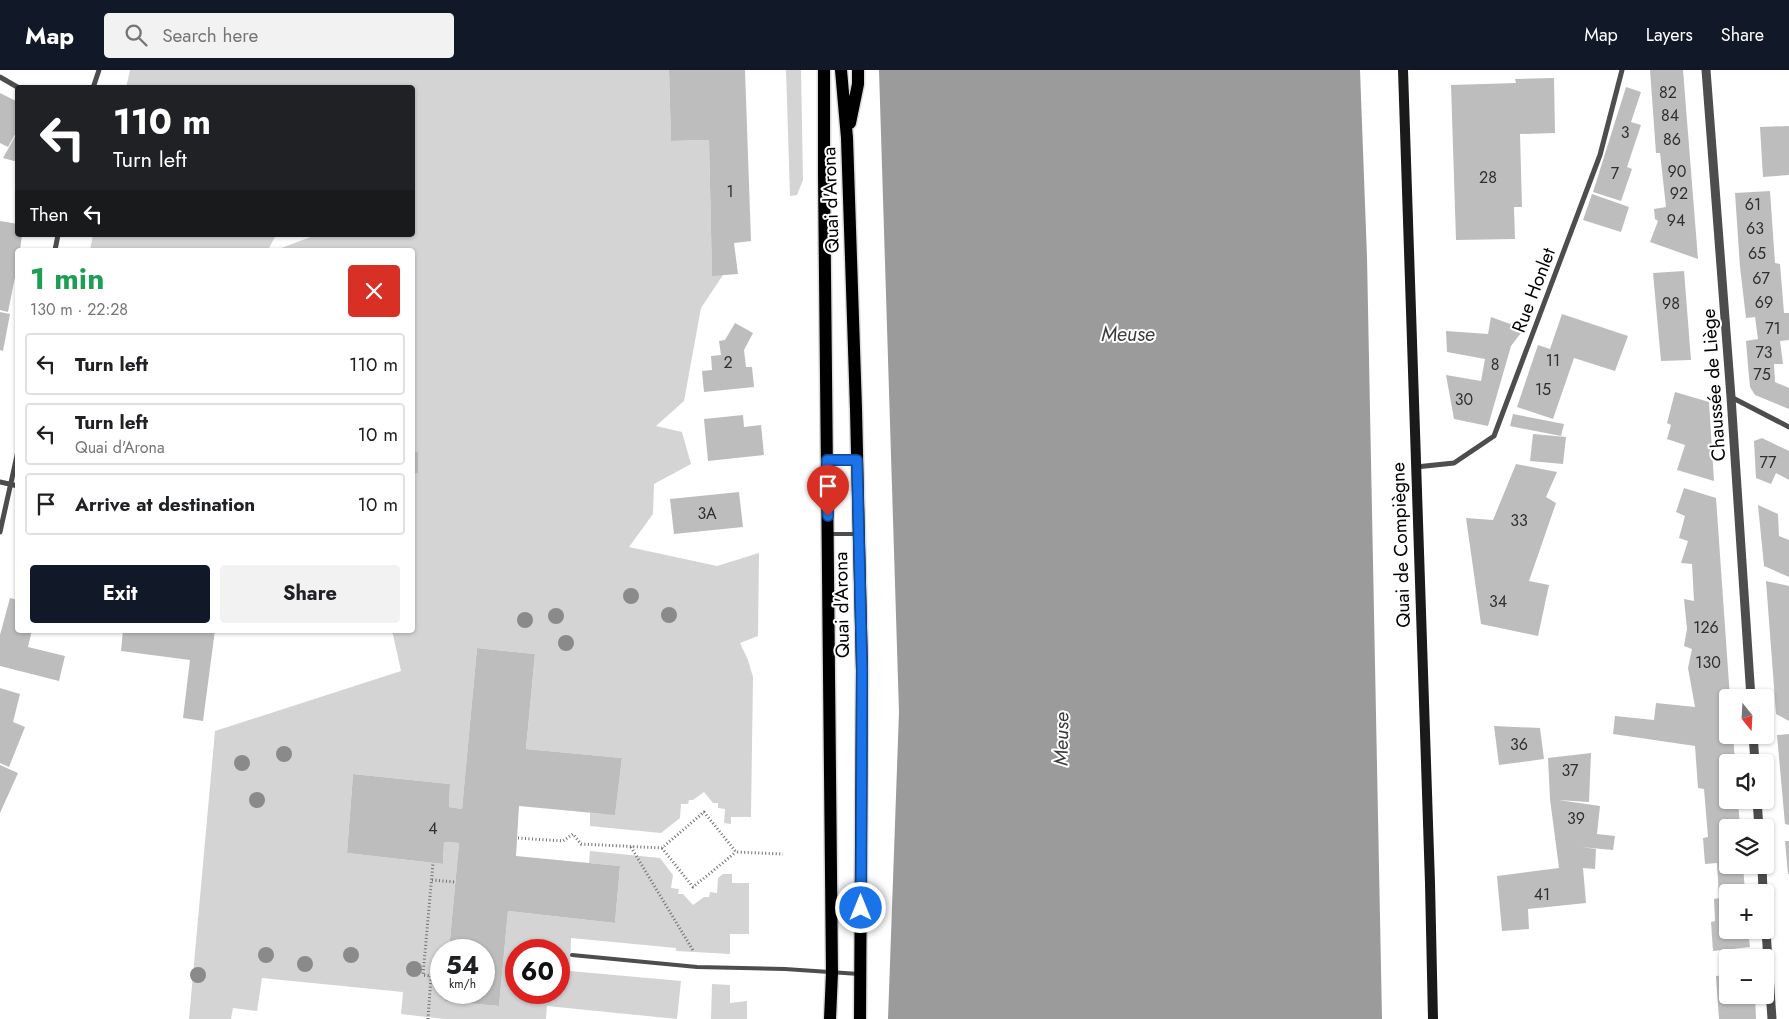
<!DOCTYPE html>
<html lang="en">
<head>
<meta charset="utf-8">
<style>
	body { margin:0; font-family:Jost,sans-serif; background:#f2f2f2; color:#202124; height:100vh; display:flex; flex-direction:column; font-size:19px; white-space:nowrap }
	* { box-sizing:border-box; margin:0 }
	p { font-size:16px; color:#757577 }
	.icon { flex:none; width:28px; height:28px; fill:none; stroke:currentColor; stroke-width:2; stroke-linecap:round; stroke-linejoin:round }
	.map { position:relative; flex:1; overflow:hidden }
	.drawer { position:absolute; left:15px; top:178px; width:400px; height:385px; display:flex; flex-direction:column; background:#fff; border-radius:5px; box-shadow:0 1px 4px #0004 }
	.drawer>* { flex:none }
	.banner { position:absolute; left:15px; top:15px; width:400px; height:152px; border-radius:5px; box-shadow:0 1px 4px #0004; background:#202124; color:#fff; overflow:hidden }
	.needle { width:32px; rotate:162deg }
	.fabs { position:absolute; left:1719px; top:619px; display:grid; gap:10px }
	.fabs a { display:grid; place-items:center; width:55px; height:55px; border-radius:5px; background:#fff; box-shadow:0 1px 4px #0004; font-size:25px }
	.speed { position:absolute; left:430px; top:869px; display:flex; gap:10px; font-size:25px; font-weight:700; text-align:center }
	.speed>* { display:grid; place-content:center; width:65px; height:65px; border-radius:50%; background:#fff; box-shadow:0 1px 4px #0004; line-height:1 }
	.speed small { font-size:12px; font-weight:400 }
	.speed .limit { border:8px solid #d22; background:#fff; color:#111 }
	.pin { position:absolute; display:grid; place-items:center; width:42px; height:42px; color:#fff; margin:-51px -21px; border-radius:50% 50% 50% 0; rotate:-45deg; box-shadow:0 0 5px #0007 }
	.pin .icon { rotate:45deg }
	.me { position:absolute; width:55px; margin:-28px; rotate:0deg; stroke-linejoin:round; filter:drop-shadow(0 0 4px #0008) }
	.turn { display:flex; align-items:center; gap:18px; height:105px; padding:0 15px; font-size:22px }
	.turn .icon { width:65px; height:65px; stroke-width:2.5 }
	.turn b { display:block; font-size:35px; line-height:42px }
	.then { display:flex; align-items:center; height:48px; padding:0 15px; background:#0003; gap:10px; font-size:19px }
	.round { display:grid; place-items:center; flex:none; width:52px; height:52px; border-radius:5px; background:#f2f2f2 }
	.summary { display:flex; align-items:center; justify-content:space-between; height:85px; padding:0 15px }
	h1 { font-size:30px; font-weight:700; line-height:38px; color:#1e9e55 }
	.button { display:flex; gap:10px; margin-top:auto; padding:10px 15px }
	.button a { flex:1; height:58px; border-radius:5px; background:#111827; color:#fff; font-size:20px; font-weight:700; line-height:58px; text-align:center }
	.button a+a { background:#f2f2f2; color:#202124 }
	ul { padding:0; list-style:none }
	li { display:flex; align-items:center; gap:15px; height:62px; margin:0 10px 8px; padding:0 5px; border:2px solid #e0e0e0; border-radius:5px }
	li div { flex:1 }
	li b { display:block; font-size:19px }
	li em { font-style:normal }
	header { display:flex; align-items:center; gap:30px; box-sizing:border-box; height:70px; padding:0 25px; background:#111827; color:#fff }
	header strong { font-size:24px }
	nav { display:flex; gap:28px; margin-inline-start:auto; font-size:18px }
	.search { width:350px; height:45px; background:#f2f2f2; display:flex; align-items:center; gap:12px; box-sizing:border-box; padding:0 18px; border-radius:5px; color:#757577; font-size:19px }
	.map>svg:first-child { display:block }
	.green { fill:#d4d4d4; fill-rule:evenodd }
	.water { fill:#9b9b9b }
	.building { fill:#bdbdbd }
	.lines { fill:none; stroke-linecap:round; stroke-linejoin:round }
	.primary-casing { stroke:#dbdbdb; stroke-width:15 }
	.path { stroke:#6f6f6f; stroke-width:3; stroke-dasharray:1 2.5; stroke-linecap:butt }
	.service { stroke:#4d4d4d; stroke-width:4 }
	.minor { stroke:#4d4d4d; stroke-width:5 }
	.tertiary { stroke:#4d4d4d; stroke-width:9 }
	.secondary { stroke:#1a1a1a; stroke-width:10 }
	.primary { stroke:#000; stroke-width:12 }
	.tree { fill:#8a8a8a }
	.route-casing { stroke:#114b97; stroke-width:12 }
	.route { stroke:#1a73e8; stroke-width:9 }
	.labels { text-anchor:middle; stroke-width:4; stroke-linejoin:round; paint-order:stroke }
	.number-label { font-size:16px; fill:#2f2f2f }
	.street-label { font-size:19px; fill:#000; stroke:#fff }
	.water-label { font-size:20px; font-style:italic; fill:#3c3c3c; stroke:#fff }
</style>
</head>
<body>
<header>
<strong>Map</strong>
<div class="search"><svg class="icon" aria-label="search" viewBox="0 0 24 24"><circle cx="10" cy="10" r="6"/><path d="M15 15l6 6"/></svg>Search here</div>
<nav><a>Map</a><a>Layers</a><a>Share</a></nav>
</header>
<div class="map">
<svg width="1789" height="949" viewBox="0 0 1789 949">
	<rect width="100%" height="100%" fill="#fff"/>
	<path class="green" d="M130 0H669L671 71 709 70 712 205H723L701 238 684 331 656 356 682 362 691 394 654 414 653 444 629 477 717 496 759 483 758 566 740 573 748 590 753 607 751 747H731V754L724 753 725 739 718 738V733H713L704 722 693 730H689L688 734H681L680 748 661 763 590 756V743L615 744 622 688 526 679 535 584 477 578 462 739 449 737 450 714 353 704 347 783 443 794 444 772 459 773 449 880H441V922L446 923V931L499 936 508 841 615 853 620 796 589 793 590 781 660 788 673 805 671 818 679 819 678 824H683L693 835 704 827H709L710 822 717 823 718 808 723 804H732V813H749V864H730V884L676 881V878L571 868 570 901 681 911 677 949 547 936 546 949H444L401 944 403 922 262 908 257 941 233 938 231 949H189L215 661 401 601 392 560H412V180H276L316 165H412V18H126ZM516 880H559V922H516Z
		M786 0H801L803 110 797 125 790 126Z
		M93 165H276L268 180H90Z
		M712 914 730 915V933L747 931V949H711Z"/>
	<path class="water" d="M879 0H1360L1367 187 1382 949H888L899 642Z"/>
	<path class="building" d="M669 0H745L751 171 734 173 738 204 712 206 709 70 671 71Z
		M1650 0H1683L1698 189 1650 172 1658 151 1655 149 1654 139 1666 137 1660 83H1656Z
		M1554 8 1555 63 1520 64 1522 137H1514L1515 169 1456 170 1451 15 1516 13 1515 9Z
		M1626 17 1641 22 1631 52 1641 55 1627 97 1632 99 1621 131 1593 122Z
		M0 23 18 32V59L8 77 0 73Z
		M1789 56V105L1763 107 1760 57Z
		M18 61V92L3 88Z
		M1770 121 1775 193 1780 194 1784 243H1789V270L1780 271 1783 294H1774L1775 312 1789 318V339L1755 325 1750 317 1748 296 1746 271 1758 269 1755 247 1746 248 1740 197 1735 123Z
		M1592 124 1629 137 1621 162 1583 150Z
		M0 151 18 154V165H22L20 180H18V192L8 242 0 240Z
		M1684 201 1691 290 1661 291 1653 203Z
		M0 242 10 244 3 281 0 280Z
		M1562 244 1628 266 1615 301 1574 288 1553 349 1517 337 1538 275 1550 279Z
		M1491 247 1524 259 1511 276 1488 356 1454 349 1446 305 1481 311 1485 289 1447 282 1446 261 1488 264Z
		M735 253 753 263 744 280 746 297H752L754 317 704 322 702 301 712 300 711 286 721 285 719 271 725 270Z
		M1675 322 1709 332 1714 411 1677 400 1685 375 1667 369 1671 355 1667 353Z
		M1513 344 1564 354 1561 366 1510 356Z
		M743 345 744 357 761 355 764 385 708 391 704 349Z
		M1533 364 1566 367 1563 394 1530 391Z
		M1762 368 1789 381V410L1776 403 1771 414 1756 408 1754 371Z
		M412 382H418V403H412Z
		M1516 394 1557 402 1546 427 1556 433 1529 511 1549 515 1538 566 1481 554 1466 448 1493 450Z
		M1684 418 1716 428 1730 628H1728V665H1733L1735 692H1728V730H1738L1740 758H1728V795H1743L1745 822H1728V860H1748L1750 877 1713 881 1711 852 1715 851 1714 829 1719 828 1717 793 1705 794 1703 768 1708 767 1704 719 1698 718 1695 676 1613 664 1615 646 1654 650 1656 633 1695 637 1688 598 1692 579 1684 576 1687 559 1684 529 1694 531 1692 494 1681 493 1688 471 1679 468 1685 446 1676 442Z
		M739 422 743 457 674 464 670 429Z
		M1758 435 1778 444 1779 466 1789 470V507L1764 496Z
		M1766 511 1789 516V651L1776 644Z
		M10 528 18 530V560H32L28 577 65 586 59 611 0 596V565Z
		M123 560H215L203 651 183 648 190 590 121 581Z
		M477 578 535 584 526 679 622 688 615 745 519 736 516 786 620 796 615 853 508 841 499 936 445 931 446 922H484V880H449L459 773 444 772 443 794 347 783 353 704 450 714 449 737 462 739Z
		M0 618 20 624 13 652 25 657 9 697 0 693Z
		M1494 656 1540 658 1544 689 1499 695Z
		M1789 664V755L1785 754 1777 665Z
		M1591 683 1589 732 1558 730 1600 736 1597 764 1615 766 1613 780 1581 777 1596 779 1595 799 1583 798 1586 833 1528 839 1529 859 1502 861 1497 806 1559 798 1550 729 1548 688Z
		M0 695 18 703 0 743Z
		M1785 771H1789V804H1788Z
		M1728 905V925H1755L1756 949H1719L1716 906Z"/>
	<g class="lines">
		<g class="primary-casing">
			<path id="primary" d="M824 0V105L832 903 830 949
				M841 0 847 68 856 339 862 600 860 949
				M850 53 858 14V0"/>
		</g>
		<path class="path" d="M518 768 563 771 573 764 581 774 662 778 704 742 736 782 783 784
			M631 777 694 882
			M662 778 693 817 736 782
			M432 810 455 812
			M428 949 431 906 423 905 433 793"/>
		<path class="service" d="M829 390H855
			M831 464H856
			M572 885 697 897 785 899 859 904"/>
		<path class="minor" d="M0 7 19 18
			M93 18 99 0
			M55 180 58 165
			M1731 327 1789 357
			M1416 397 1454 393 1494 366 1600 85 1622 0
			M0 412 18 416
			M0 462 18 381"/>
		<path class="tertiary" d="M1706 0 1731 327 1751 628
			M1753 665 1755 692
			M1757 730 1759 758
			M1762 795 1763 822
			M1765 846 1772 949"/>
		<path class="secondary" d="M1403 0 1430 813 1433 949"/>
		<use href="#primary" class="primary"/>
	</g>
	<g class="tree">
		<circle cx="631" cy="526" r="8"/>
		<circle cx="669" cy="545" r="8"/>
		<circle cx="556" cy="546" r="8"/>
		<circle cx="525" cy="550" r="8"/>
		<circle cx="566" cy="573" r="8"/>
		<circle cx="284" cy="684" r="8"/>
		<circle cx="242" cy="693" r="8"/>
		<circle cx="257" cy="730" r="8"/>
		<circle cx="266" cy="885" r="8"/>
		<circle cx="351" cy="885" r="8"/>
		<circle cx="305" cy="894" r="8"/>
		<circle cx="414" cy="899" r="8"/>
		<circle cx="198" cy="905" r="8"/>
	</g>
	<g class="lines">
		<g class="route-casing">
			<path id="route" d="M828 446 827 390H857L862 600 861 838"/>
		</g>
		<use href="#route" class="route"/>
	</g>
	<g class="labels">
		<g class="number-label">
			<text x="1668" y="28">82</text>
			<text x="1670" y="51">84</text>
			<text x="1625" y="68">3</text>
			<text x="1672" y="75">86</text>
			<text x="1677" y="107">90</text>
			<text x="1615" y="109">7</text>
			<text x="1488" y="113">28</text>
			<text x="730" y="127">1</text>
			<text x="1679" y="129">92</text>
			<text x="1753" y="140">61</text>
			<text x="1676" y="156">94</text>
			<text x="1755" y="164">63</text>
			<text x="1757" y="189">65</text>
			<text x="1761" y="214">67</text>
			<text x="1764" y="238">69</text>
			<text x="1671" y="239">98</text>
			<text x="1773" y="264">71</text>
			<text x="1764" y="288">73</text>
			<text x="1553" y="296">11</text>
			<text x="728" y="298">2</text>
			<text x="1495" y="300">8</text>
			<text x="1762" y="310">75</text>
			<text x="1543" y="325">15</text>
			<text x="1464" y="335">30</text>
			<text x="1768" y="398">77</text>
			<text x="707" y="449">3A</text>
			<text x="1519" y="456">33</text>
			<text x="1498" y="537">34</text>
			<text x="1706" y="563">126</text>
			<text x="1708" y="598">130</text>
			<text x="1519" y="680">36</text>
			<text x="1570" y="706">37</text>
			<text x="1576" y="754">39</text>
			<text x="433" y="764">4</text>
			<text x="1542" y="830">41</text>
		</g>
		<g class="street-label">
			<text transform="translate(830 130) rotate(-92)" y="7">Quai d'Arona</text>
			<text transform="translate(1533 220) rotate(-69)" y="7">Rue Honlet</text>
			<text transform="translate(1713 315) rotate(-94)" y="7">Chaussée de Liège</text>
			<text transform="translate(1400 475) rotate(-92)" y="7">Quai de Compiègne</text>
			<text transform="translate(841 535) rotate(-91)" y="7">Quai d'Arona</text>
		</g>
		<g class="water-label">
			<text x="1128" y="271">Meuse</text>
			<text transform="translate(1061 669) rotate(-89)" y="7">Meuse</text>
		</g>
	</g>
</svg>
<div class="fabs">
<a><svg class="needle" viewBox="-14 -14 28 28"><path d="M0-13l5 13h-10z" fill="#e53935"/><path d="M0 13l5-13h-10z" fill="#757577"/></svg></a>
<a><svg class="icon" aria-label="sound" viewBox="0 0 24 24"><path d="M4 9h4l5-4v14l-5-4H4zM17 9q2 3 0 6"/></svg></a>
<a><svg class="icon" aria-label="layers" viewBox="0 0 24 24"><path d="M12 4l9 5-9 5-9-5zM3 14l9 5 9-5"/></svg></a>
<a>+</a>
<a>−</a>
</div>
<div class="speed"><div>54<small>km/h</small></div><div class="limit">60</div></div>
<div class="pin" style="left:828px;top:446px;background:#d93025"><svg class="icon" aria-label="arrive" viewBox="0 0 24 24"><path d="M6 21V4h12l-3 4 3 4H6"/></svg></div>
<svg class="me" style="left:861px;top:838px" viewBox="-20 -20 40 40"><circle r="17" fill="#1a73e8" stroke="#fff" stroke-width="3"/><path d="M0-11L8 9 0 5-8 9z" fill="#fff"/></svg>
<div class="banner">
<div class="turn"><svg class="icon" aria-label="left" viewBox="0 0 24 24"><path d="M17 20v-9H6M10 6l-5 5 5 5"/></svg><div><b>110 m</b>Turn left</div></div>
<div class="then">Then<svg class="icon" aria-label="left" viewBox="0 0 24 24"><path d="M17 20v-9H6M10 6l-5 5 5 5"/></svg></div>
</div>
<section class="drawer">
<div class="summary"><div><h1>1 min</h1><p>130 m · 22:28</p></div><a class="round" style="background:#d93025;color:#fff"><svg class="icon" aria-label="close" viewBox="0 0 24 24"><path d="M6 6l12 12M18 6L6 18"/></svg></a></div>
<ul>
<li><svg class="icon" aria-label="left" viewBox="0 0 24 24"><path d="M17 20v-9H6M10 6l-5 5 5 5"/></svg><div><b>Turn left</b></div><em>110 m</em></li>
<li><svg class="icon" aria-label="left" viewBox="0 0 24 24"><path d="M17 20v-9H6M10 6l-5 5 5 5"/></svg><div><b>Turn left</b><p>Quai d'Arona</p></div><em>10 m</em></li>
<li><svg class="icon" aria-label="arrive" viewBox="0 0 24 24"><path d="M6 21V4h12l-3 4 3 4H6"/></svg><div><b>Arrive at destination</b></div><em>10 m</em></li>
</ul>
<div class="button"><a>Exit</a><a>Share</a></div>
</section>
</div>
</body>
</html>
